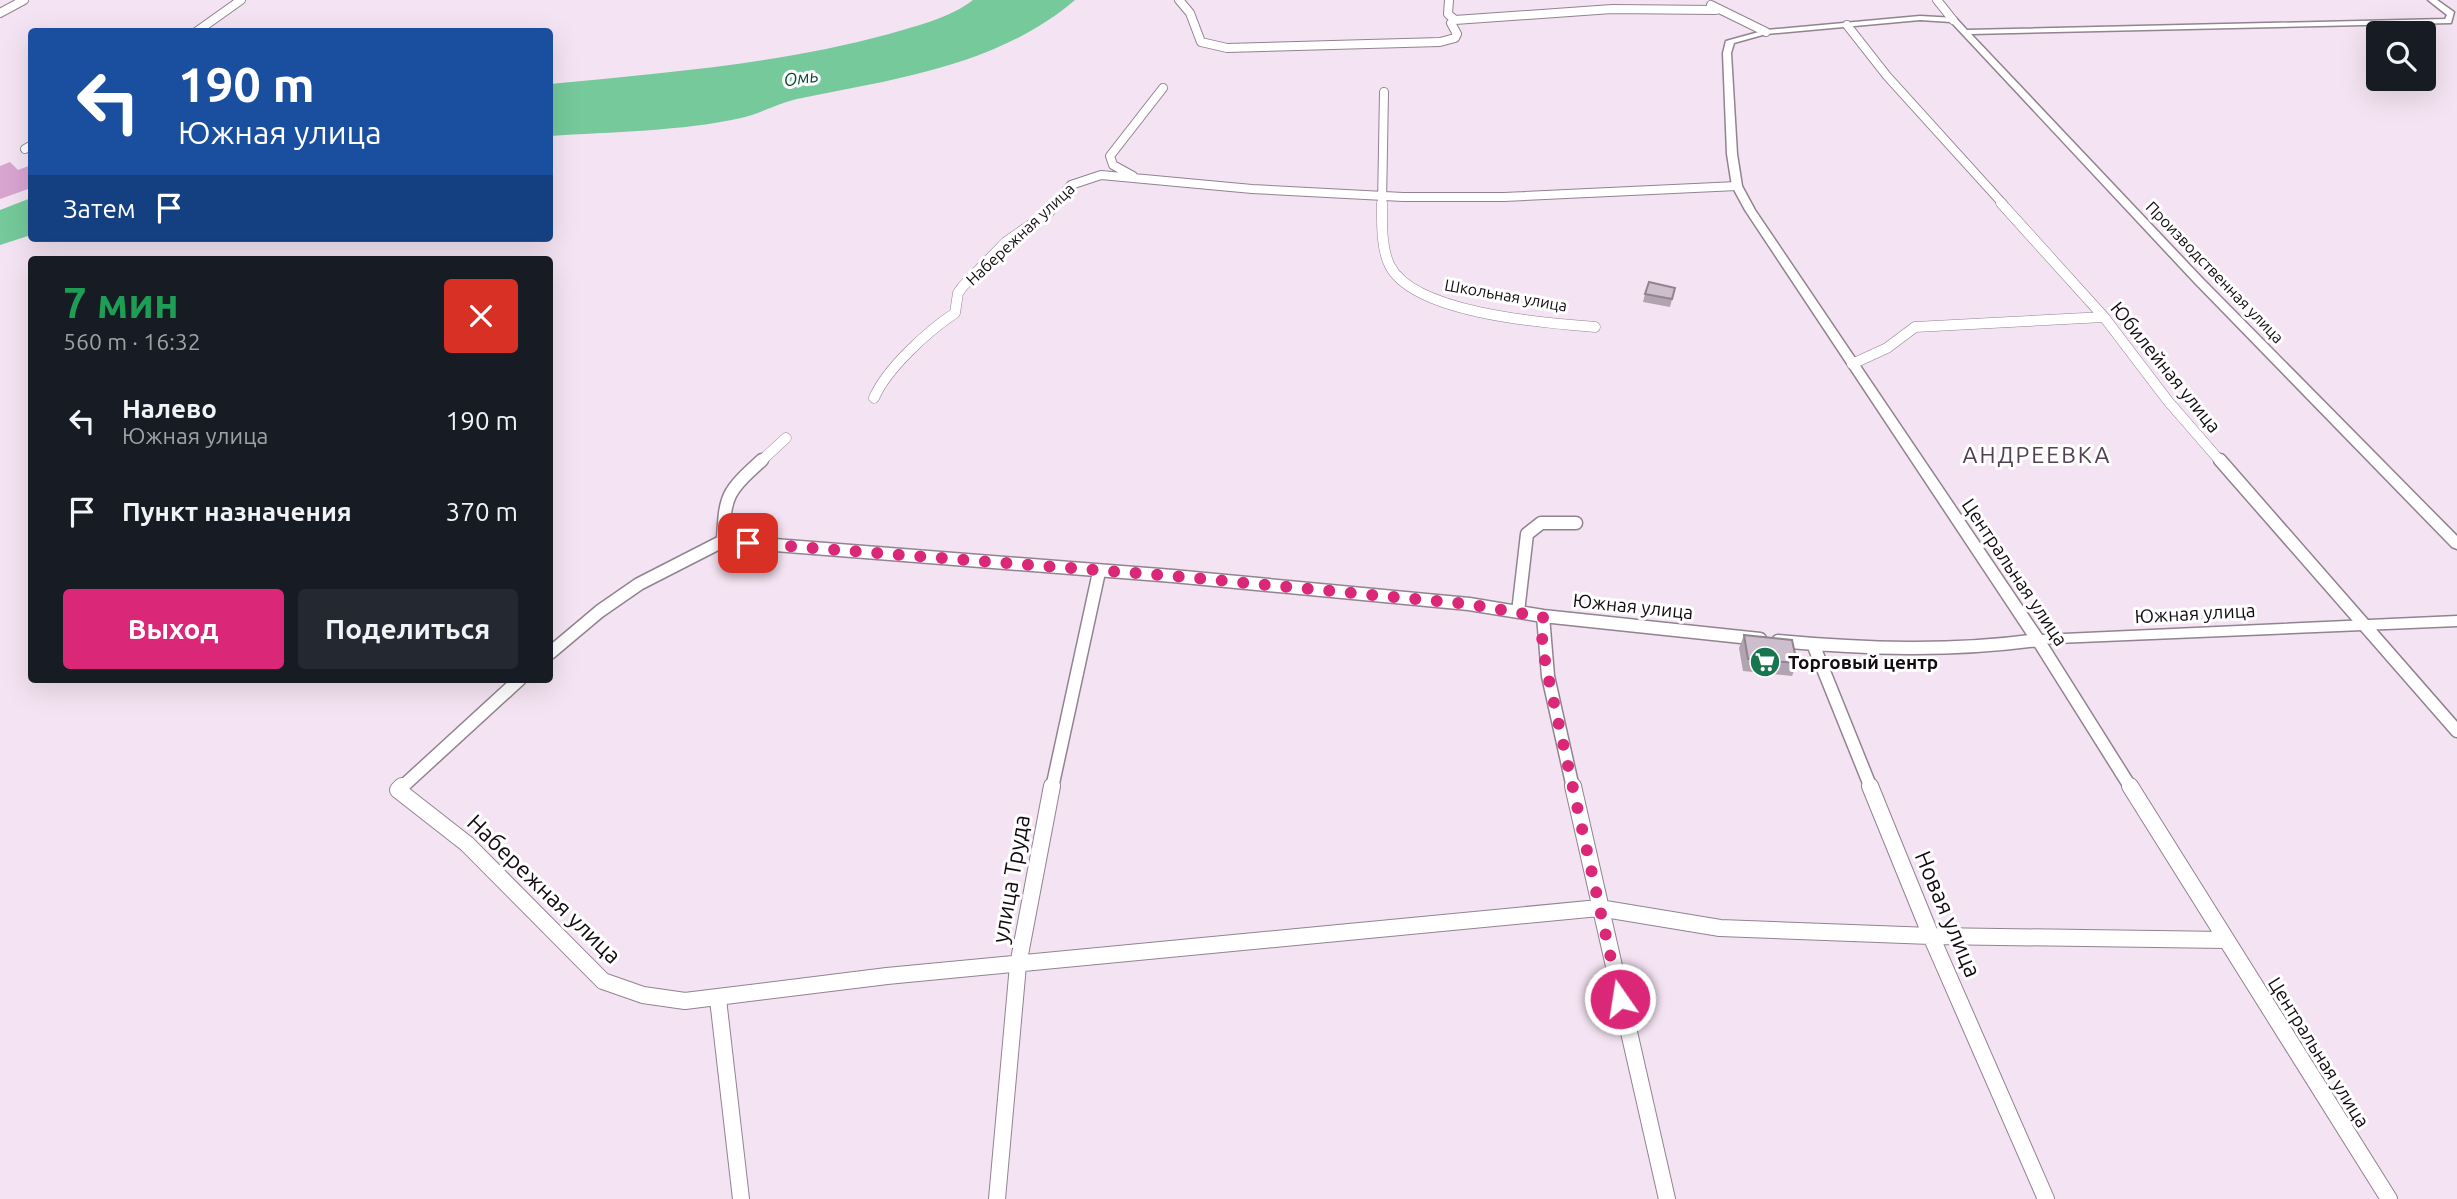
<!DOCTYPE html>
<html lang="ru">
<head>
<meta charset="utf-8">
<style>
	body { margin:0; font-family:Ubuntu,sans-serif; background:#242831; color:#f1f3f6; height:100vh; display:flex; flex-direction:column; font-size:26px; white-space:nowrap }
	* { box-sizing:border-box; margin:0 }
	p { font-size:23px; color:#9ea1a6 }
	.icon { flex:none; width:38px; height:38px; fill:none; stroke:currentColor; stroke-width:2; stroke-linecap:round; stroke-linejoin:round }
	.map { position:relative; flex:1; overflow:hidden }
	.drawer { position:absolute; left:28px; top:256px; width:525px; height:427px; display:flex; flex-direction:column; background:#171b24; border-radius:7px; box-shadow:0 7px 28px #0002 }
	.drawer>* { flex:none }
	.hud { position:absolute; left:28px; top:28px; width:525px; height:214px; border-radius:7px; box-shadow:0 7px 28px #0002; background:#1a4fa0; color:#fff; overflow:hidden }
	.buttons { position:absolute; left:2366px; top:21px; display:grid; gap:14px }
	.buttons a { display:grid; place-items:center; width:70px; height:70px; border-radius:7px; background:#171b24; box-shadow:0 7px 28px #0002; font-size:35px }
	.pin { position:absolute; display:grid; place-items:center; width:60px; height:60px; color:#fff; margin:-30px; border-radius:14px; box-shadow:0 4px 10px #0006 }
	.me { position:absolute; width:77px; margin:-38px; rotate:347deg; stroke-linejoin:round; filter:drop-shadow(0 0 5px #0008) }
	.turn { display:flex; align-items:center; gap:24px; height:147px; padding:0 35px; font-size:32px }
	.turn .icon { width:91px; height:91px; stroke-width:2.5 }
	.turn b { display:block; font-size:49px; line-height:60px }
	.then { display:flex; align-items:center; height:66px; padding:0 35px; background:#0003; gap:14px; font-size:26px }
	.round { display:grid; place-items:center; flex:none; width:74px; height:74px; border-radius:7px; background:#242831 }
	.overview { display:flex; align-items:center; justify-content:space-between; height:119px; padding:0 35px }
	h1 { font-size:42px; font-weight:700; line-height:52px; color:#1e9e55 }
	.primary-button { display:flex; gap:14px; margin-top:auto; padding:14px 35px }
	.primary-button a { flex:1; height:80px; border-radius:7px; background:#db2777; color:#fff; font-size:28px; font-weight:700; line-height:80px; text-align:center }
	.primary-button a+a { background:#242831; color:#f1f3f6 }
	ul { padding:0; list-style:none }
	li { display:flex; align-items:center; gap:21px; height:91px; padding:0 35px }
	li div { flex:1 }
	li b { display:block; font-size:26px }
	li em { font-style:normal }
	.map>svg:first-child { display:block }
	.green { fill:#d8a5d1 }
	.water { fill:#75c99b }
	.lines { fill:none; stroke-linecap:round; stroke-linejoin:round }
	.minor-far3-casing { stroke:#928390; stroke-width:10 }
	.minor-far2-casing { stroke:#928390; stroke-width:11 }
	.minor-far1-casing { stroke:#928390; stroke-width:15 }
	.minor-casing { stroke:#928390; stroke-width:18 }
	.tertiary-casing { stroke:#928390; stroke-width:3 }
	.minor-far3 { stroke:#fff; stroke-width:8 }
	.minor-far2 { stroke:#fff; stroke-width:10 }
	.minor-far1 { stroke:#fff; stroke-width:12 }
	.minor { stroke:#fff; stroke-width:16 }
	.tertiary { fill:#fff; fill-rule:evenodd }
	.wall { fill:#b1a3af }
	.building { fill:#cebdcc; stroke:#90848f; stroke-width:2 }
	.route { stroke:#db2777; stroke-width:12; stroke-dasharray:0 21.6 }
	.labels { text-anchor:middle; stroke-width:6; stroke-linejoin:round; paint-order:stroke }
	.far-street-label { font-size:16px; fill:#120c11; stroke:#fff }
	.far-water-label { font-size:18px; font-style:italic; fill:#074c2f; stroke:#fff }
	.street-label { font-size:19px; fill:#120c11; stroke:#fff }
	.poi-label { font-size:19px; font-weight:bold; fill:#120c11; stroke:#fff; text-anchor:start }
	.quarter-label { font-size:23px; letter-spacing:2px; fill:#4f414d; stroke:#fff }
	.near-street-label { font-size:23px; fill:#120c11; stroke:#fff }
</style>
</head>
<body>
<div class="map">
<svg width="2457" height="1199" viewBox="0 0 2457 1199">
	<rect width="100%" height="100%" fill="#f4e3f2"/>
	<path class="green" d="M10 162 18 170 31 165V188L0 199V166Z"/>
	<path class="water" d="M973 0H1075C999 65 897 79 802 98 780 102 762 113 741 118 684 131 609 132 550 136V84C663 73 779 64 889 34 916 26 950 18 973 0Z
		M31 198V235L0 245V210Z"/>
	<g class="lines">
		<g class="minor-far3-casing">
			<path id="minor-far3" d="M1179 0 1190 13 1201 42 1227 48 1440 42 1455 38 1457 34 1451 23 1455 20
				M1449 0 1448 14 1455 20
				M1937 0 1953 20
				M1711 5 1766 32
				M0 13 24 0
				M1455 20 1612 9 1716 10
				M1847 25 1887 76 2003 204
				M196 32 241 0
				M25 149 32 145
				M1133 176 1113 165 1110 156 1163 88
				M1055 204 1071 185 1101 175 1252 189 1403 197H1504L1737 186
				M1382 204 1384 92"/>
		</g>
		<g class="minor-far2-casing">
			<path id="minor-far2" d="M1382 203C1382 222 1381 249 1390 266 1415 314 1546 323 1595 327
				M2001 203 2104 317 2168 401 2221 462
				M1852 364 1887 348 1915 327 2104 317
				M874 398C887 368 928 331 955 313L958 293 963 286 1006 242 1049 212 1057 203
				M760 462 786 438"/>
		</g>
		<g class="minor-far1-casing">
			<path id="minor-far1" d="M2220 460 2457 731
				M723 541C725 494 727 492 762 460
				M1518 612 1527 534 1541 523H1576
				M1543 616 1548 676 1573 788
				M1778 641C1865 649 1951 652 2038 640L2131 788
				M1813 644 1871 788
				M550 653 600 611 639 584 723 541 1173 576 1469 604 1543 616 1760 639
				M401 788 520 679
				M1052 788 1099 572"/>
		</g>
		<g class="minor-casing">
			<path id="minor" d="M402 786 398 790 467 844 603 981 643 995 685 1001 887 976 1599 908 1720 928 1931 936 2226 940
				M1573 786 1667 1199
				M1870 786 1931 936 2046 1199
				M2130 786 2389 1199
				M718 999 741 1199
				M997 1199 1018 965 1052 786"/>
		</g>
		<g class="tertiary-casing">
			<path id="tertiary" d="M2428 0H2437L2454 12 2451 23 1971 34 2202 278 2457 536V549L2452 547 2194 282 1951 22 1920 20 1766 34 1734 43 1731 53 1737 154 1742 186 1755 210 2042 635 2457 616V626L2033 644 1745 210 1732 186 1727 154 1723 53 1726 41 1766 30 1920 16 1956 18 1967 30 2445 19 2447 15Z"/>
		</g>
		<use href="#minor-far3" class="minor-far3"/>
		<use href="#minor-far2" class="minor-far2"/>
		<use href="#minor-far1" class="minor-far1"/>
		<use href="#minor" class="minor"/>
		<use href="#tertiary" class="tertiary"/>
	</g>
	<path class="wall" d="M1675 288 1670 307 1643 302 1645 294Z
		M1744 635 1797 663 1792 676 1743 671 1739 648Z"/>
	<path class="building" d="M1649 282 1675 288 1672 299 1645 294Z
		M1744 635 1792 640 1797 663 1748 659Z"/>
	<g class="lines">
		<path class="route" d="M748 543 1173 576 1468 604 1543 617 1542 645 1548 676 1620 999"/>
	</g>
	<defs>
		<g id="supermarket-disc" transform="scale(1.575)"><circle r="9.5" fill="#17764d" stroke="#fff"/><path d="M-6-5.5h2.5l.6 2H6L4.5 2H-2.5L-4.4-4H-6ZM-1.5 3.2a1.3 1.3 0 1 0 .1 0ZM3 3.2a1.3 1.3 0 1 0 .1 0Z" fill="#fff"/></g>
	</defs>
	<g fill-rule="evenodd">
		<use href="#supermarket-disc" x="1765" y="662"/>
	</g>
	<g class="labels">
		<g class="far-street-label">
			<text transform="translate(1020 234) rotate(-43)" y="6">Набережная улица</text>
			<text transform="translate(2215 272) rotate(46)" y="6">Производственная улица</text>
			<text transform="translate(1506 295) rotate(10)" y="6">Школьная улица</text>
		</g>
		<g class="far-water-label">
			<text transform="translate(801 78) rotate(-8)" y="6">Омь</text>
		</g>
		<g class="street-label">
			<text transform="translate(2166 367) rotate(51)" y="7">Юбилейная улица</text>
			<text transform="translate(2015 572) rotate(56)" y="7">Центральная улица</text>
			<text transform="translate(1633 606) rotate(6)" y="7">Южная улица</text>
			<text transform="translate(2195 613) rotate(-3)" y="7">Южная улица</text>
			<text transform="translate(2319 1052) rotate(58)" y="7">Центральная улица</text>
		</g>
		<g class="poi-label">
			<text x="1788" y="669">Торговый центр</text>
		</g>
		<g class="quarter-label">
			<text x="2037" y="463">АНДРЕЕВКА</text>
		</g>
		<g class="near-street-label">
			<text transform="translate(1011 879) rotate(-80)" y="8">улица Труда</text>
			<text transform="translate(544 889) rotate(44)" y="8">Набережная улица</text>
			<text transform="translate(1948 914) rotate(67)" y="8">Новая улица</text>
		</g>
	</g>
</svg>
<div class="buttons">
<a><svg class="icon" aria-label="search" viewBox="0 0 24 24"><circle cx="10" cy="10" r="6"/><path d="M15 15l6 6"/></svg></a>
</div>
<div class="pin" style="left:748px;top:543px;background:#d93025"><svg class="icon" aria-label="arrive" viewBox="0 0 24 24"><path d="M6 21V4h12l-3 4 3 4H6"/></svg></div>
<svg class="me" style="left:1620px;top:999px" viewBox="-20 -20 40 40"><circle r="17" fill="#db2777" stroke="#fff" stroke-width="3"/><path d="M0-11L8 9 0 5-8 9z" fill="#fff"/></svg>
<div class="hud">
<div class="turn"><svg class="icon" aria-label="left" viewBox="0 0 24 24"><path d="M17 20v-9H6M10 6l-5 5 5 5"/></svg><div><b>190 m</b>Южная улица</div></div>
<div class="then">Затем<svg class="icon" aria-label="arrive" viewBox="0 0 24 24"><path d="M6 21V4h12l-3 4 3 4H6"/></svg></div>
</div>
<section class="drawer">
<div class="overview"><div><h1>7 мин</h1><p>560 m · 16:32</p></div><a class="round" style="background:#d93025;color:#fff"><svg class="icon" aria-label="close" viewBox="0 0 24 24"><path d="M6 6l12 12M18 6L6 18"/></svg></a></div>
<ul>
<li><svg class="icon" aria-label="left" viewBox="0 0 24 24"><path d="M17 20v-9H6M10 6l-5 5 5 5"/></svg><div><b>Налево</b><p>Южная улица</p></div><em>190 m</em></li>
<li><svg class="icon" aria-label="arrive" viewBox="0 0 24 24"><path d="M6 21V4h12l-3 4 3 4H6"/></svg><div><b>Пункт назначения</b></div><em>370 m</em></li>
</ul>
<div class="primary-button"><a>Выход</a><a>Поделиться</a></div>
</section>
</div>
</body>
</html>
